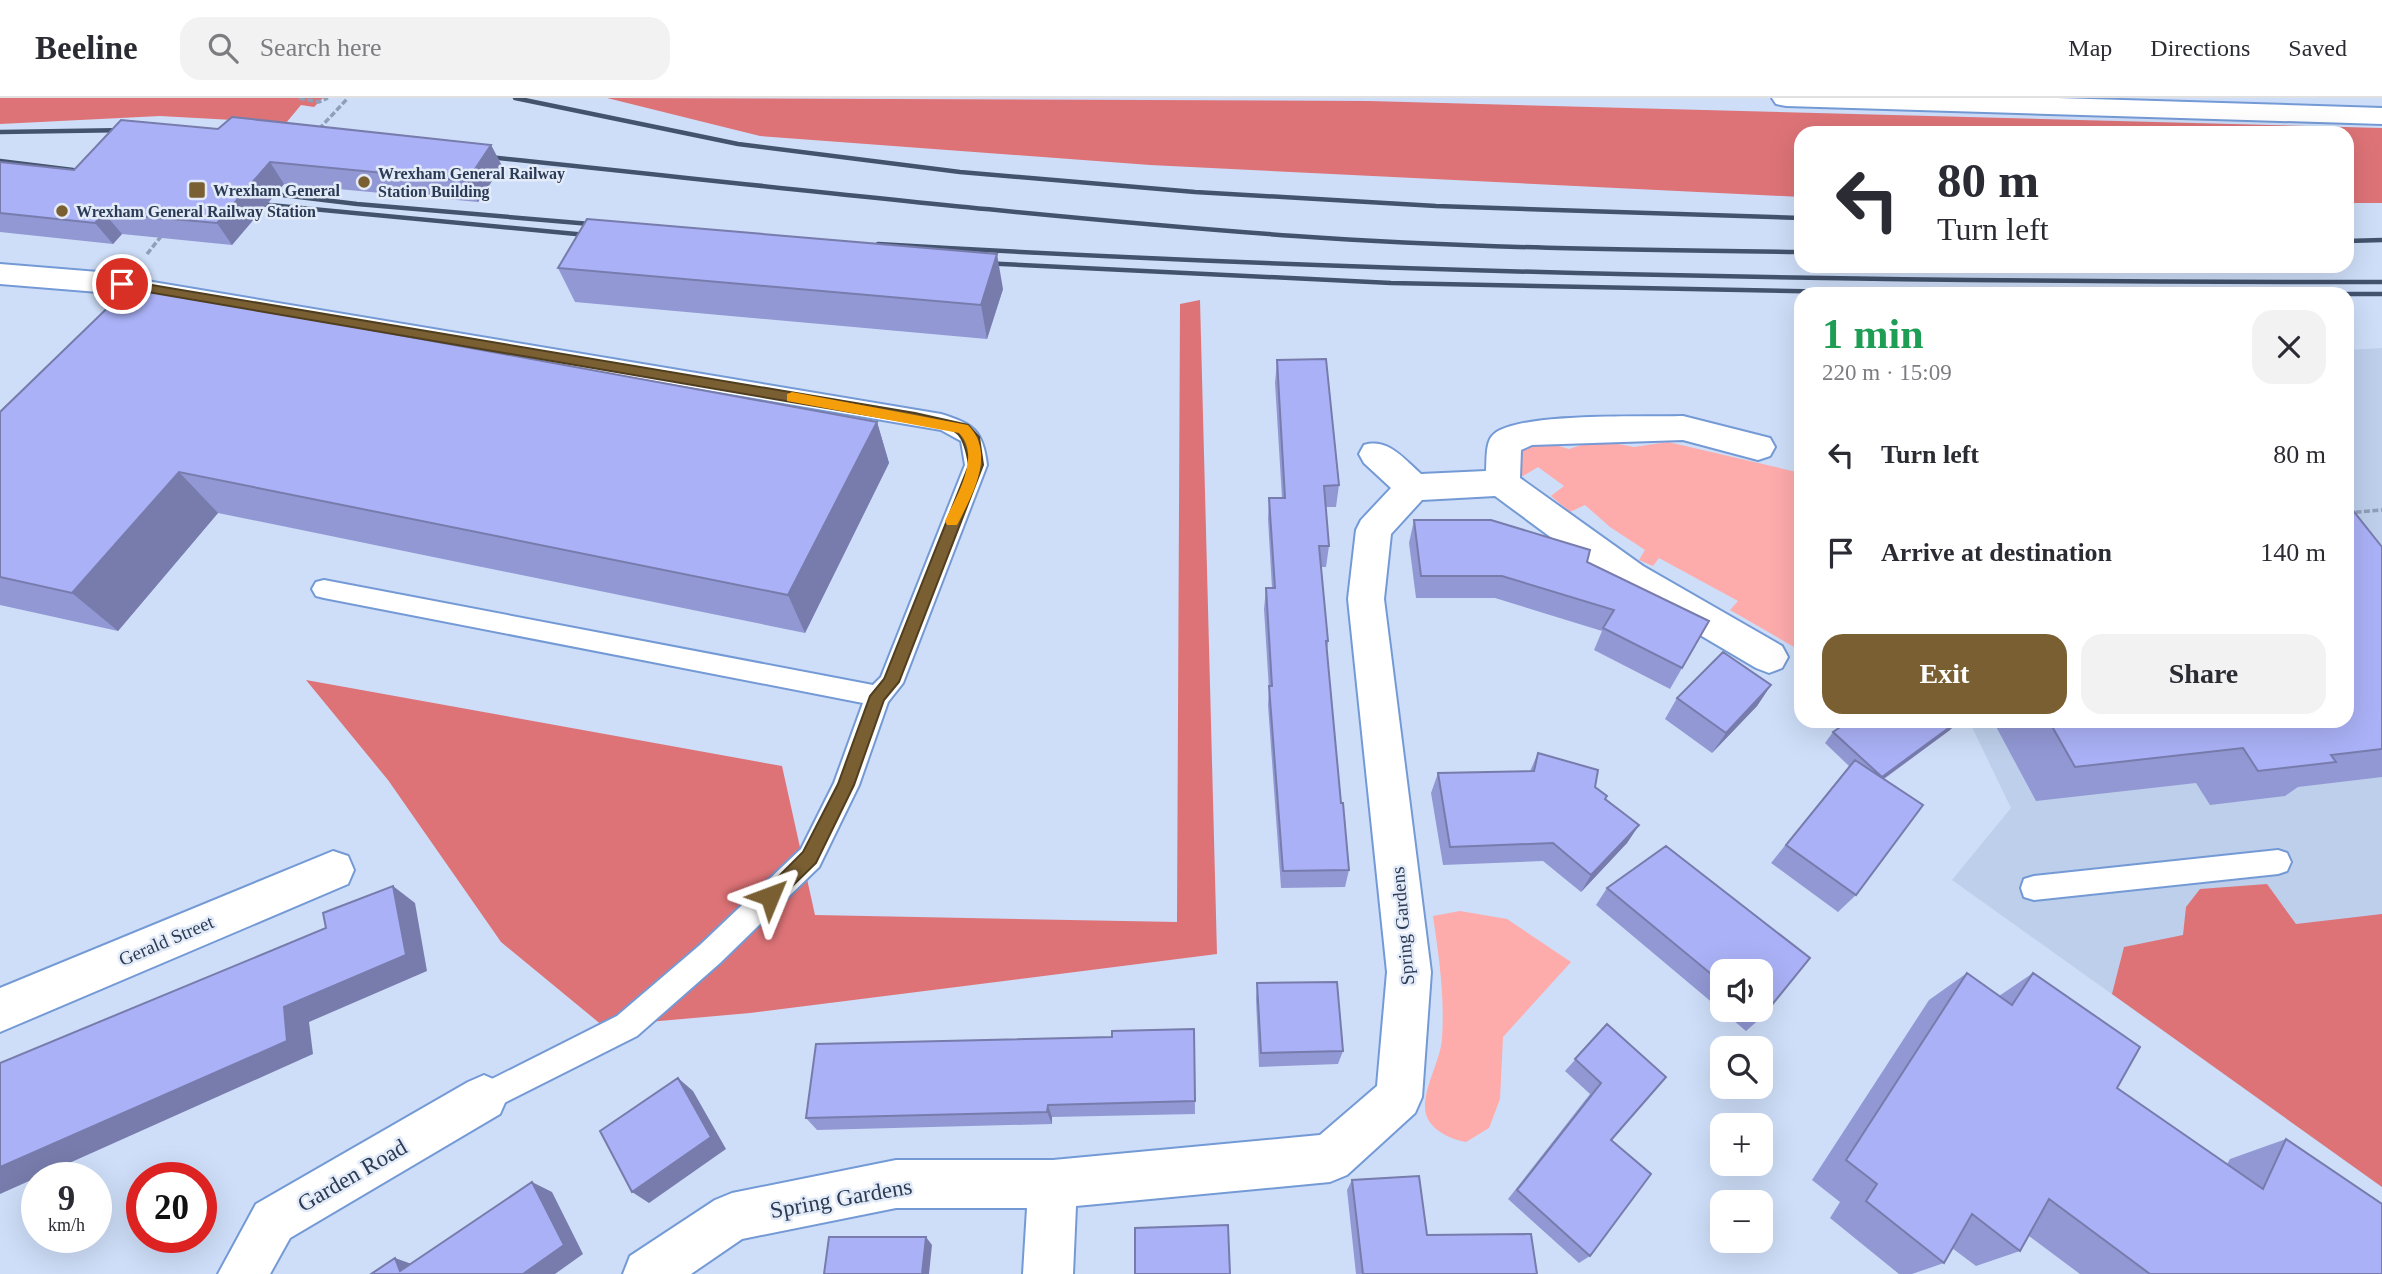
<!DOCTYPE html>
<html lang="en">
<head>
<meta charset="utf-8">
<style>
	body { margin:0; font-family:Georgia,serif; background:#f2f2f3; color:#2b2b33; height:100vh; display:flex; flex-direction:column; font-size:26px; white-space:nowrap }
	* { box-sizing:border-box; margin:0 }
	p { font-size:23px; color:#7c7c81 }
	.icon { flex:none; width:38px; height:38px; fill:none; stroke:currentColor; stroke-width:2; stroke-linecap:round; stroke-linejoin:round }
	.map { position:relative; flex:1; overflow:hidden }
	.details { position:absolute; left:1794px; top:189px; width:560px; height:441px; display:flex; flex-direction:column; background:#fff; border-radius:21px; box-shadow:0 7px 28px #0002 }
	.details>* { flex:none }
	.hud { position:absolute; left:1794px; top:28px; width:560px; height:147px; border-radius:21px; box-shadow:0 7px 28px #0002; background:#fff; color:#2b2b33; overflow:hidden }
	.fabs { position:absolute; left:1710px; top:861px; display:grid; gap:14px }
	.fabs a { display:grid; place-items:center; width:63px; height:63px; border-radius:14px; background:#fff; box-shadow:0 7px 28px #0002; font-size:35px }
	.speed { position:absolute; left:21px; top:1064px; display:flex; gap:14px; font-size:35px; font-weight:700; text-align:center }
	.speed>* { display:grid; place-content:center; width:91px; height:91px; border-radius:50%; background:#fff; box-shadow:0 7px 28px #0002; line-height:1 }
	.speed small { font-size:18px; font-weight:400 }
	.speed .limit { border:10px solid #d22; background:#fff; color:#111 }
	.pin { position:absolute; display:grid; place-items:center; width:60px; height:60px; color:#fff; margin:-30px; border:4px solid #fff; border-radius:50%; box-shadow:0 2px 7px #0007 }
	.me { position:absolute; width:77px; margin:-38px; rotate:46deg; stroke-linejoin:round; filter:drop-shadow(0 0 5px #0008) }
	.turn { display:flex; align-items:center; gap:24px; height:147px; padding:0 28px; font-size:32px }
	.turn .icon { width:91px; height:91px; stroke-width:2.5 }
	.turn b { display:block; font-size:49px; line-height:60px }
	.round { display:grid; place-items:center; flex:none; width:74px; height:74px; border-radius:21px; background:#f2f2f3 }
	.overview { display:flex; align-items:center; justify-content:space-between; height:119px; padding:0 28px }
	h1 { font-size:42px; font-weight:800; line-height:52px; color:#1e9e55 }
	.cta { display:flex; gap:14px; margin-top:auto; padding:14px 28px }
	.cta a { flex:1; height:80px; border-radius:21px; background:#7a5f32; color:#fff; font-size:28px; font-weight:800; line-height:80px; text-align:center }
	.cta a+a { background:#f2f2f3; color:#2b2b33 }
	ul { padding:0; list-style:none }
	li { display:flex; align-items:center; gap:21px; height:98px; padding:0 28px }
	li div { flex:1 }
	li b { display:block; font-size:26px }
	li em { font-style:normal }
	header { display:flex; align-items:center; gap:42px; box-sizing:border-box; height:98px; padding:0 35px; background:#fff; border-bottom:2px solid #e1e1e2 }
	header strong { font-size:33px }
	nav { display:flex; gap:38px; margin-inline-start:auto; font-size:24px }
	.search { width:490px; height:63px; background:#f2f2f3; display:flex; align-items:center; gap:18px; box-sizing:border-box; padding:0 24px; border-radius:21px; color:#7c7c81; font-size:26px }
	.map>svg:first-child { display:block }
	.built { fill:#bdcfeb }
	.green { fill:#feabac }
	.forest { fill:#dd7377 }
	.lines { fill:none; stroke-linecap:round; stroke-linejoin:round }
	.lane-casing { stroke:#749ad6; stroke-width:4 }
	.street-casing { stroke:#749ad6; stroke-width:4 }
	.path { stroke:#8f9fb9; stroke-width:3.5; stroke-dasharray:6 2.5; stroke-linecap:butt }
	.lane { fill:#fff; fill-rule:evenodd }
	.street { fill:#fff; fill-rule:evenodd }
	.rail { stroke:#43536d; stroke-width:4.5 }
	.wall { fill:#9298d4; fill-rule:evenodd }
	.shaded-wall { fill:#777cac }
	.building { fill:#aab1f6; stroke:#777cac; stroke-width:2 }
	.route { fill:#7a5f32; stroke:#4f3e20; stroke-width:2 }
	.slow { fill:#f59e0b }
	.poi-dot { fill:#7a5f32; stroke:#e3ebf8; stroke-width:2.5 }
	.labels { text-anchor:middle; stroke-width:5; stroke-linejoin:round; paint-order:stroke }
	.far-poi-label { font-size:16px; font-weight:bold; fill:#2b3b55; stroke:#e3ebf8; text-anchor:start }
	.street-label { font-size:19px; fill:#2b3b55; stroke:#e3ebf8 }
	.near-street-label { font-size:23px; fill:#2b3b55; stroke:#e3ebf8 }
</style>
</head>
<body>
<header>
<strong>Beeline</strong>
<div class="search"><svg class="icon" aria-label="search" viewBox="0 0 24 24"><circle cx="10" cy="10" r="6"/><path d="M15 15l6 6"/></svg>Search here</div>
<nav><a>Map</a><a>Directions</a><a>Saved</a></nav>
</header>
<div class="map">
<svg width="2382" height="1176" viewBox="0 0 2382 1176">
	<rect width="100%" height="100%" fill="#cedef8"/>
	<path class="built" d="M2382 250V1089L1952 782 2011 710 1969 623H2347V252Z"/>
	<path class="green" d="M1597 342 1634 349 1668 344 1801 375V553L1730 512 1738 503 1659 460 1653 468 1639 462 1645 452 1610 429 1585 407 1570 414 1551 398 1564 388 1538 369 1523 378 1512 374 1509 359 1524 348 1548 345 1569 351Z
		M1460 813 1507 821 1571 864 1503 939 1500 1001 1489 1030 1466 1044C1449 1041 1425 1030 1425 1009 1425 986 1440 964 1442 941 1445 899 1439 859 1433 818Z"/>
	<path class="forest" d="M0 0H323L314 9 301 7 286 25 160 18 0 26Z
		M607 0 1369 3 2382 30V105H2347V35H1801V99L1150 67 760 38Z
		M1200 202 1217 856 750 915 603 928 501 844 388 682 306 582 782 668 815 817 1177 824 1180 206Z
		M2267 786 2296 826 2382 816V1089L2112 896 2124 849 2183 837 2186 809 2200 791Z"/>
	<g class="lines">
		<g class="lane-casing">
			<path id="lane" d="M123 179 941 316C973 326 983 332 987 367L903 585 888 604 859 687 819 769 720 865 637 938 484 1015 474 1010 469 1000 474 990 617 918 700 847 801 751 834 685 863 605 324 500 316 498 312 491 316 484 324 482 873 587 881 579 965 367 961 343 941 332 116 191 113 186 116 181Z
				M2278 752 2287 755 2291 764 2287 773 2278 776 2034 802 2024 799 2021 790 2024 781 2034 778Z"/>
		</g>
		<g class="street-casing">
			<path id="street" d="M1772 0H2057L2382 10V26L1786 8 1776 6Z
				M0 166 123 176 134 179 138 186 134 193 123 196 0 186Z
				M1683 318 1770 340 1775 349 1770 358 1758 362 1683 342 1532 347 1521 352 1520 380 1643 468 1782 548 1788 559 1782 570 1769 575 1756 570 1617 488 1495 398 1422 402 1391 436 1384 501 1431 874 1422 999 1415 1015 1347 1077 1330 1084 1076 1108 1073 1176H1023L1027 1110H896L742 1141 691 1176H623L630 1158 715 1102 732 1095 896 1062H1053L1320 1037 1377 988 1387 874 1348 501 1356 432 1361 422 1391 390 1364 365 1359 356 1364 347C1388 340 1403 360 1421 376L1486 373C1487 362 1485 343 1494 336 1520 314 1644 319 1683 318Z
				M333 753 348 758 354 772 348 786 0 934V890Z
				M484 977 500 984 507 1000 500 1016 290 1140 270 1176H218L256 1106 468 984Z"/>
		</g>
		<path class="path" d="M299 0 319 4 328 0
			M319 31 348 0
			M147 156 163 136
			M2347 415 2382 412"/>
		<use href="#lane" class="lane"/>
		<use href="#street" class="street"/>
		<path class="rail" d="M515 0 738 46 960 74 1195 94 1436 108 1801 120
			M0 34 130 32
			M479 58C751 86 1022 118 1295 138 1463 150 1632 152 1801 154
			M0 63 73 72
			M257 94 357 106 602 127
			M248 105 597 138
			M2347 143 2382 142
			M878 146C1379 176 1880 184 2382 184
			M981 165 1391 185 1943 196
			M2347 196H2382"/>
	</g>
	<path class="wall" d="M218 31 491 47 502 68 478 104 284 86 232 147 122 136 113 146 0 134V64L74 72Z
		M558 170 1003 191 987 241 575 204Z
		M1277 262 1339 387 1336 409H1325L1329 448 1326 469H1321L1328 543 1327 553 1341 705 1349 772 1345 789 1281 790 1268 607 1269 592 1264 511 1266 490H1272L1268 421 1269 400H1282L1275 285Z
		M0 314 877 324 889 365 805 535 218 415 118 533 0 507Z
		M1414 422 1587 464 1709 523 1670 591 1594 552 1602 533 1495 500H1416L1409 445Z
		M2382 449V679L2298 689 2285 698 2210 707 2196 685 2036 703 1993 623H2347Z
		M1771 587 1757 608 1712 655 1665 621 1677 600Z
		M1950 632 1884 681 1856 797 1838 814 1771 765 1849 668 1825 645 1833 634Z
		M1538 655 1595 689 1605 702 1639 727 1627 745 1581 794 1543 763 1443 767 1431 695 1438 675 1530 673Z
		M1666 748 1810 860 1762 919 1746 933 1596 807 1607 790ZM1722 873H1760V912H1722Z
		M1967 875 1999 898 2033 875 2117 990 2227 1066 2230 1061 2286 1041 2382 1176H2080L2029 1138 2020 1153 1976 1168 1952 1150 1944 1165 1912 1176H1899L1830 1120 1840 1104 1812 1082 1929 902Z
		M1257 885 1343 953 1338 966 1259 969 1256 901Z
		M1607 926 1611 1042 1590 1158 1579 1165 1508 1101 1590 996 1565 973Z
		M1194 931 1195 1016 1052 1019V1026L817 1032 806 1020 1112 939Z
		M1352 1082 1427 1137 1537 1176H1356L1347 1092Z"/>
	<path class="shaded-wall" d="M491 47 502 68 478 104 467 83Z
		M270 64 284 86 232 147 217 125Z
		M104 115 122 136 113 146 95 125Z
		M997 156 1003 191 987 241 981 207Z
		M877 324 889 365 805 535 788 497Z
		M179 374 218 415 118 533 72 495Z
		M1771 587 1757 608 1712 655 1726 635Z
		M1959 623 1950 632 1872 689 1882 679Z
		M1639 727 1627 745 1581 794 1591 777Z
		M393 788 415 805 427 873 309 924 313 956 0 1096V1069L284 909Z
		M678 980 693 993 726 1051 649 1105 632 1094Z
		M1048 1007 1052 1019V1026L1047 1014Z
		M532 1084 552 1094 583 1156 555 1176H523Z
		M926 1139 932 1147 929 1176H922Z
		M395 1160 420 1169 400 1173Z"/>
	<path class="building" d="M232 19 491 47 467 83 270 64 217 125 104 115 95 125 0 115V64L74 72 121 22 218 31Z
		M587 121 997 156 981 207 558 170Z
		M130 188 877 324 788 497 179 374 72 495 0 479V314Z
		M1326 261 1339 387 1324 388 1329 448H1319L1328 543H1326L1341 705H1343L1349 772 1283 773 1269 588H1272L1266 490H1275L1269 400H1285L1277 262Z
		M2347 405 2382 449V651L2331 657 2336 664 2258 673 2243 650 2075 669 2049 623H2347Z
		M1414 422H1491L1590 452 1587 464 1709 523 1682 570 1603 530 1614 512 1502 478H1421Z
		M1723 554 1771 587 1726 635 1677 600Z
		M1849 623H1958L1882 679 1833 634Z
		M1538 655 1598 672 1595 689 1607 698 1605 701 1639 727 1591 777 1553 745 1450 749 1438 675 1534 673Z
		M1855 662 1923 707 1856 797 1786 747Z
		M1666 748 1810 860 1762 919 1754 912H1760V873H1722V885L1607 790Z
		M393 788 406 857 284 909 287 943 0 1069V965L326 830 323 815Z
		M1967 875 2012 907 2033 875 2140 949 2117 990 2263 1091 2286 1041 2382 1106V1176H2150L2049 1101 2020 1153 1972 1116 1944 1165 1866 1103 1877 1086 1846 1062Z
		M1337 884 1343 953 1261 955 1257 885Z
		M1607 926 1666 979 1611 1042 1651 1076 1590 1158 1517 1092 1601 985 1575 961Z
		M1194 931 1195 1003 1048 1007 1047 1014 806 1020 816 946 1112 939V933Z
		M678 980 711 1039 632 1094 600 1033Z
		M1419 1078 1427 1137 1531 1136 1537 1176H1363L1352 1082Z
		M532 1084 564 1147 523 1176H371L395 1160 400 1173Z
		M1228 1127 1230 1176H1135V1130Z
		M829 1139H926L922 1176H824Z"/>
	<path class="route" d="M122 182 915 315 968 327 979 339 983 367 899 584 884 602 854 687 816 765 776 804 770 807 764 804 761 798 764 793 803 754 838 686 870 598 884 581 969 367C962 324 953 333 915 325L118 189V183Z"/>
	<path class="slow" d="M792 294 968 327C996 355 973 396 957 427H947L945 423C956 398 982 358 959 335L787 303V296Z"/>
	<g class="poi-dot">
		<circle cx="364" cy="84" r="7"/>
		<rect x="188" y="83" width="18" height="18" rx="3.5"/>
		<circle cx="62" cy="113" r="7"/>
	</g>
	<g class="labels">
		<g class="far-poi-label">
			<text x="378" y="81">Wrexham General Railway<tspan x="378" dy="18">Station Building</tspan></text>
			<text x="213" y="98">Wrexham General</text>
			<text x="76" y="119">Wrexham General Railway Station</text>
		</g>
		<g class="street-label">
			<text transform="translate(1402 828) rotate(-95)" y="7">Spring Gardens</text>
			<text transform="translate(166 842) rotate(-23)" y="7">Gerald Street</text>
		</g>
		<g class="near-street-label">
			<text transform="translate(352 1077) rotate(-30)" y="8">Garden Road</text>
			<text transform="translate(841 1100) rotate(-10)" y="8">Spring Gardens</text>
		</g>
	</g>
</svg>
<div class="fabs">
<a><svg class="icon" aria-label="sound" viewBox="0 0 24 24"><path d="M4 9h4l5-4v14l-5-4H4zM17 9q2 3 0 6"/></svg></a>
<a><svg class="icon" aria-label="search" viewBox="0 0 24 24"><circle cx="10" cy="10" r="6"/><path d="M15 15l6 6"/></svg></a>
<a>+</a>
<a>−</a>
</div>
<div class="speed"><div>9<small>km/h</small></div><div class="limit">20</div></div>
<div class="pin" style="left:122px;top:186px;background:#d93025"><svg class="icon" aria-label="arrive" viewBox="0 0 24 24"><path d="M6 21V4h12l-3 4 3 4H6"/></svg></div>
<svg class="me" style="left:770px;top:798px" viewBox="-20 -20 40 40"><path d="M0-17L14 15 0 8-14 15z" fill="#7a5f32" stroke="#fff" stroke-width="4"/></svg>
<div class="hud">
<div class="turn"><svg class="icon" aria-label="left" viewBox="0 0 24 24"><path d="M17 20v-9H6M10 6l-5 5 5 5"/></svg><div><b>80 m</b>Turn left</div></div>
</div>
<section class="details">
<div class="overview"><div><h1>1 min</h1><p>220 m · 15:09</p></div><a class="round"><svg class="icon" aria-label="close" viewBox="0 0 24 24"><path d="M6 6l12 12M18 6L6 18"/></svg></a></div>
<ul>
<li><svg class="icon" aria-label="left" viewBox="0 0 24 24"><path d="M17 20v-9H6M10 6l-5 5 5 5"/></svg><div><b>Turn left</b></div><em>80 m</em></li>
<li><svg class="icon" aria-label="arrive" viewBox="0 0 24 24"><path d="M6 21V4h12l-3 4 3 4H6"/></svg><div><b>Arrive at destination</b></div><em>140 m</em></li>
</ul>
<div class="cta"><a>Exit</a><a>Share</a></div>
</section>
</div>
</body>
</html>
